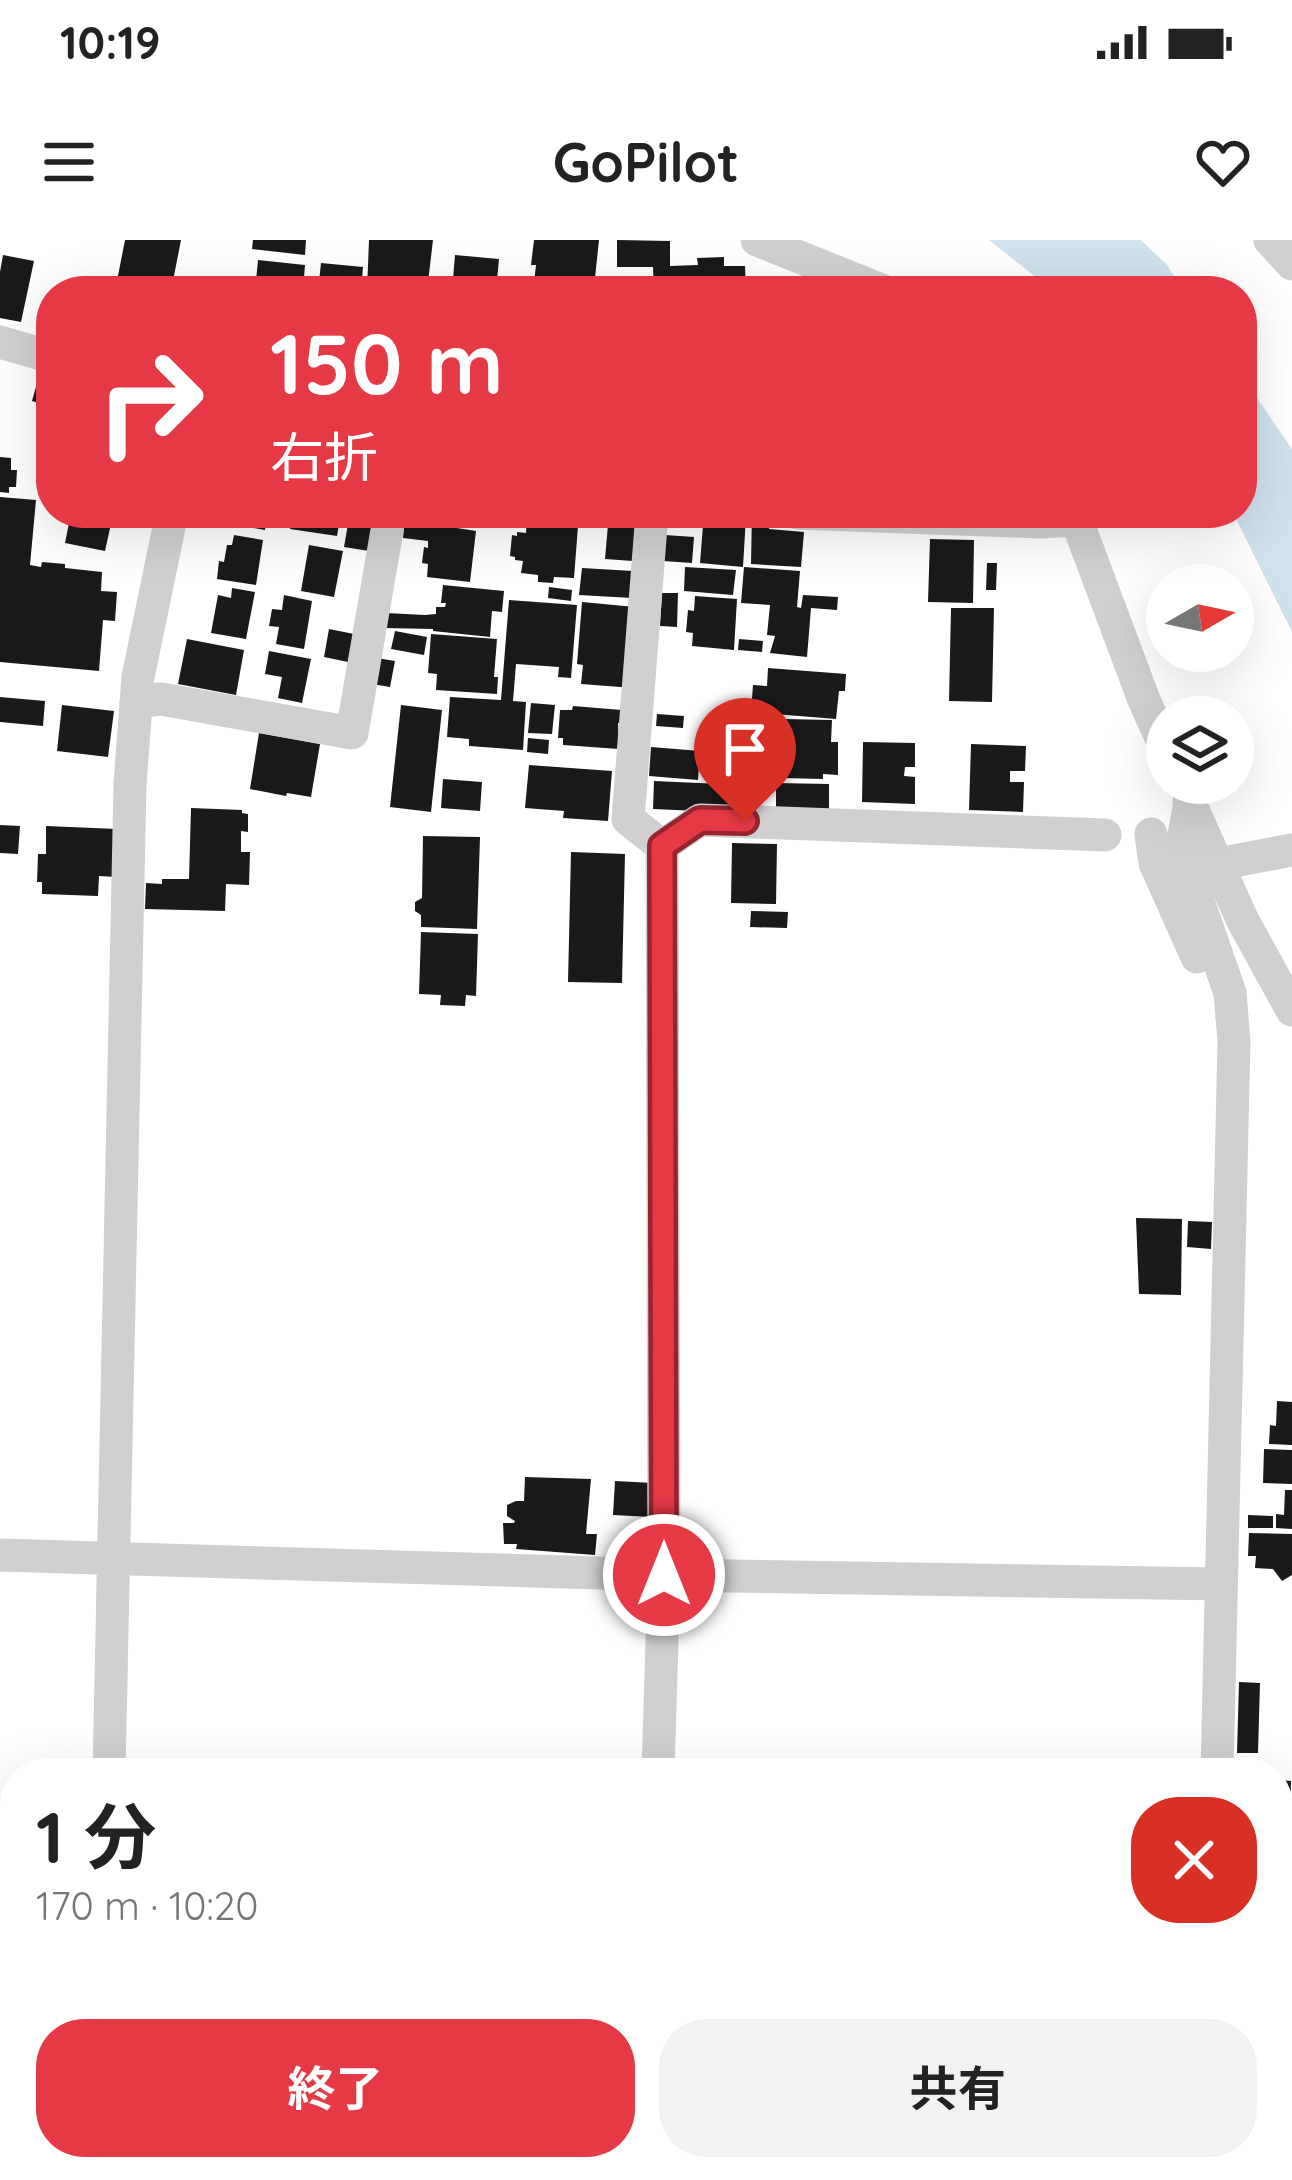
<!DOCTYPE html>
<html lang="ja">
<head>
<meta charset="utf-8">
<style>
	body { margin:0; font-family:Quicksand,"Noto Sans JP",sans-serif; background:#f2f2f2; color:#222; height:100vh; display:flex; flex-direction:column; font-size:45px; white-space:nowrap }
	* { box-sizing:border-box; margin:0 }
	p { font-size:39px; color:#767676 }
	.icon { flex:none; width:66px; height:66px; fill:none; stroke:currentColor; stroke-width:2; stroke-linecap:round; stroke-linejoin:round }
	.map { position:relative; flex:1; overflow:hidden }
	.drawer { position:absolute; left:0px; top:1518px; width:1293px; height:423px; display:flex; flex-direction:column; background:#fff; border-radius:48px 48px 0 0; box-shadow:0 12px 48px #0002 }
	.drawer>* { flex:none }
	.hud { position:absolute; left:36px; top:36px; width:1221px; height:252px; border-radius:48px; box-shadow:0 12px 48px #0002; background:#e63946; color:#fff; overflow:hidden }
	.needle { width:78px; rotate:81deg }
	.controls { position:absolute; left:1146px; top:324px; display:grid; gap:24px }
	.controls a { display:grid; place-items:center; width:108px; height:108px; border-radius:50%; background:#fff; box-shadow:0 12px 48px #0002; font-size:60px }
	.pin { position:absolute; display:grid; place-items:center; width:102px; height:102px; color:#fff; margin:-123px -51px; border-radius:50% 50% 50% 0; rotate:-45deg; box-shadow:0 0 12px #0007 }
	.pin .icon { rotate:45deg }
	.me { position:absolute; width:132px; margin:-66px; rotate:0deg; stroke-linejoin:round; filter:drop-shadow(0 0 9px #0008) }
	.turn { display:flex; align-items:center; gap:42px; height:252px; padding:0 36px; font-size:54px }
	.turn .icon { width:156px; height:156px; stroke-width:2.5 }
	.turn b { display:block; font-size:84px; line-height:102px }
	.round { display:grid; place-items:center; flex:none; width:126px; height:126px; border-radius:48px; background:#f2f2f2 }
	.headline { display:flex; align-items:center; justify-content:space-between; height:204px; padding:0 36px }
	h1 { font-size:72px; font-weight:700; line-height:90px }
	.cta { display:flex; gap:24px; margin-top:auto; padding:24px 36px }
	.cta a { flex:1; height:138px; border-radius:48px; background:#e63946; color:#fff; font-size:48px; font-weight:700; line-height:138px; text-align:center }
	.cta a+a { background:#f2f2f2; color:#222 }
	.status { display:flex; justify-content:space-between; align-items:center; height:84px; padding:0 60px; background:#fff; direction:ltr }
	.status svg { height:33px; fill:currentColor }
	header { display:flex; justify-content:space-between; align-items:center; height:156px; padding:0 36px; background:#fff; font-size:54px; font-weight:700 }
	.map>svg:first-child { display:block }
	.water { fill:#cfe2ee }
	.building { fill:#1a1a1a }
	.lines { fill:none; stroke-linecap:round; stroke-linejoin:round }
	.street { stroke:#d0d0d0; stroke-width:33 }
	.secondary { stroke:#bdbdbd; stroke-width:45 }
	.route-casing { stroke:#96252e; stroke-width:30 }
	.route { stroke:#e63946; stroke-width:21 }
</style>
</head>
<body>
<div class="status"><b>10:19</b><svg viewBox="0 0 49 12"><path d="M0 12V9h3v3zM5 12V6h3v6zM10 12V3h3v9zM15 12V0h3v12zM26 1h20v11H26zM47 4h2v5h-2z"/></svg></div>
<header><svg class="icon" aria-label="menu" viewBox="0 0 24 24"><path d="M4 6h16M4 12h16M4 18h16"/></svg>GoPilot<svg class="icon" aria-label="heart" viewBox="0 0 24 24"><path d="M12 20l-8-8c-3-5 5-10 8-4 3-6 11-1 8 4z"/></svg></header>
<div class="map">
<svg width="1292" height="1940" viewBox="0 0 1292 1940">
	<rect width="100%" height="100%" fill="#fff"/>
	<path class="water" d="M989 0H1141L1167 25 1184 51H1053Z
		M1242 136 1292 209V392L1233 273H1242Z"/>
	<path class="building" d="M125 0H181L171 51H115Z
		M253 0H306L305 15 252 9Z
		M369 0H433L427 51H367Z
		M534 0H599L595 38 579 36 577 51H533L536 25H531Z
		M617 0 670 1V26L698 25 697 18 724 17V26H745L746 51H654L653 27H617Z
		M3 15 34 21 21 82 0 78V32Z
		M455 15 499 19 496 51H452Z
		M258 20 305 25 303 51H255Z
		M321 23 363 27 361 51H318Z
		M42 125 51 127V217L36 212 49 166 32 161Z
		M0 217 11 218V230H17L16 247H9V253L0 252Z
		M0 257 36 260 30 325 41 327 42 322 65 324V328L102 332 101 351 117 352 115 381 103 380 99 431 0 422Z
		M71 273 112 279 105 311 65 303Z
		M227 273H268L265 290 225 283Z
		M292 273H341L337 296 290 289Z
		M416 273H476L475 285 416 281Z
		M527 273H579L574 338 554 337 553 343 538 342V335L521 333 523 321 515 320V317L510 316 512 295 517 296V292L526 293Z
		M609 273H637L633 321 605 319Z
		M704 273 746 276 743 327 700 323Z
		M752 273 770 274 769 289 804 292 801 327 751 324Z
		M419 282 476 291 470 342 427 337 428 324 422 323 424 307 428 308V301L403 298 404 287 416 288Z
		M348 284 373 288 369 311 344 307Z
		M234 295 263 300 256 345 217 339 219 321 224 322 227 305H232Z
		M665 295 694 297 692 323 663 321Z
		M930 299 974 300 973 363 928 362Z
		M309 305 343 311 334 357 301 351Z
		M987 323H997L996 350H986Z
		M685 327 736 330 733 355 684 351Z
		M744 327 800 331 797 367 801 368 803 355 838 357 837 370 811 368 807 417 770 413 775 396 767 395 770 365 741 363Z
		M582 328 633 331 632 358 579 355Z
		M443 345 504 351 502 372 492 371 490 397 433 391V389L385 388 386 373 425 375 436 374V367H445L446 363H441Z
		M549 347 572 350 571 361 548 358Z
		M232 348 255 352 246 399 211 393 218 355 231 358Z
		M662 353H678L677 387 660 386Z
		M284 355 312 361 304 409 276 404 279 387 269 386 272 369 282 370Z
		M695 356 737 359 734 410 692 406 693 393 686 392 688 370 694 371Z
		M509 360 577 365 571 438 558 437 559 427 516 424 513 461 526 462 523 510 469 506V499L447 497 450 457 501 460Z
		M582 362 635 367 633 448 581 444 583 425 577 424Z
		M951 368H994L992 462 949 461Z
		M329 389 354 394 348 422 324 417Z
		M395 391 427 397 424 415 391 409Z
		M431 394 497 399 494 437H498L497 454 436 450 437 434 428 433Z
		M187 399 244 410 236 455 178 444Z
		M739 399 763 401 762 412 738 410Z
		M269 411 311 419 302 463 278 458 282 437 265 434Z
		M377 418 395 421 390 447 372 444Z
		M768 428 846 434 845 451H839L836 479 751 472 753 445 767 446Z
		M0 457 45 461 43 486 0 482Z
		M531 463 555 465 552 494 528 493Z
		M62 465 114 471 108 517 57 511Z
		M401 465 442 470 431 572 390 567Z
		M573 466 622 470V483H618L619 509 563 505V498H558L560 470H572Z
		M657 474 684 476 683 488 656 486Z
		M784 479 832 480 831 502H838V535L823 534V539L782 538V529L775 528V508H783Z
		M259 493 320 504 311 557 287 553 286 556 250 549Z
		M528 498 549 500 548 514 527 512Z
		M863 502 915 503V527H905L904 536 915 537V564L862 562Z
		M971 504 1026 506 1025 531H1010V542H1024L1023 572 969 570Z
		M651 507 700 511 698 540 649 536Z
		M529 525 612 531 608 581 563 578 564 571 525 568Z
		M443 539 482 542 480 571 441 568Z
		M654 541 744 545 743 573 653 569Z
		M776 543 829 544V578L776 568Z
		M191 568 242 570V573L248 574V592L241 591V612H250L249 645 226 644 225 671 145 669 146 643 162 644V639H189Z
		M0 585 20 586 18 614 0 613Z
		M46 586 117 589 115 637 99 636 98 656 42 654V642H37L38 614H46Z
		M423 596 480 597 477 689 421 687V675L415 671V662L422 658Z
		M732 603 777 604 776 664 731 663Z
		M571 612 625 614 622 743 568 742Z
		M751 671 788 672 787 688 750 687Z
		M421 692 478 694 476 756 466 755 465 766 440 765 441 755 419 754Z
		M1136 978 1182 979 1181 1055 1139 1054Z
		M1188 981 1212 982 1211 1009 1187 1007Z
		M1277 1161 1292 1162V1205L1269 1204 1270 1185 1276 1186Z
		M1264 1209 1292 1210V1244L1263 1243Z
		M525 1237 591 1239 586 1294H597L595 1315 516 1309 517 1304H504L503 1283H514L515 1281 507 1276V1265L516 1261H524Z
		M615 1241 653 1243 652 1277 613 1275Z
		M1285 1250H1292V1289L1276 1288V1274L1284 1275Z
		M1248 1275 1273 1276V1288H1248Z
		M1249 1293 1292 1294V1335L1282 1341 1273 1329 1255 1328 1256 1316H1248Z
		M1239 1442 1260 1443 1258 1513H1237Z
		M708 1518 752 1520 751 1533H708Z
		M1278 1540 1291 1541 1289 1619H1278Z
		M0 1693H15V1766H6V1771H0Z
		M44 1926H79L70 1936H44Z
		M886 1926H893L895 1936 874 1940H838L837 1935Z"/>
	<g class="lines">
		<path class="street" d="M757 0 884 51
			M1270 0 1292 24
			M0 102 51 117
			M652 273 628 579 662 606 664 1335 658 1533
			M797 273 1040 282 1077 280
			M1074 273 1144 460 1167 511
			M136 462 161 459 352 493 390 273
			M1189 561 1243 681 1292 770
			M1190 562 1181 612 1230 753 1234 801 1217 1533
			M1151 594 1155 623 1197 717
			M662 606 700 580 1105 595
			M1218 624 1292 610
			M0 1315 664 1335 1221 1344
			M109 1533 130 544 138 437 172 273
			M0 1874 15 1875
			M97 1940 98 1926
			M1207 1940 1208 1926"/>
		<path class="secondary" d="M1278 1759 1292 1757
			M1278 1809 1292 1806
			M306 1940 385 1926
			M605 1940 682 1926"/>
	</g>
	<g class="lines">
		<g class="route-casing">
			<path id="route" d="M664 1335 662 606 700 580 745 581"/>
		</g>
		<use href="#route" class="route"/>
	</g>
</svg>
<div class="controls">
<a><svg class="needle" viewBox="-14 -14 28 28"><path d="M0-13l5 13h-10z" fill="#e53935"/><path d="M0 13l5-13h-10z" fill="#767676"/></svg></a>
<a><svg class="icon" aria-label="layers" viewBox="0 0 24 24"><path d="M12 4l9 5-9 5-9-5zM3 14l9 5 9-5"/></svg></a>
</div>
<div class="pin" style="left:745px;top:581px;background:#d93025"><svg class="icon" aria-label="arrive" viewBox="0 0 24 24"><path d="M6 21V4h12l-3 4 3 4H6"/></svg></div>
<svg class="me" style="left:664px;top:1335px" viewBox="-20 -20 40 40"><circle r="17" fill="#e63946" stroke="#fff" stroke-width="3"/><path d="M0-11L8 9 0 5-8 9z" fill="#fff"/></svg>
<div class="hud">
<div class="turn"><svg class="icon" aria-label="right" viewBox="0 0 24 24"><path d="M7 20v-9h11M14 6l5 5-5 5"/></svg><div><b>150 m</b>右折</div></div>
</div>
<section class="drawer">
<div class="headline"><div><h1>1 分</h1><p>170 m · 10:20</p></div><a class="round" style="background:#d93025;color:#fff"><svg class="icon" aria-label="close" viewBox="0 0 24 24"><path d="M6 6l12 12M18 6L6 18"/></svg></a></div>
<div class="cta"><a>終了</a><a>共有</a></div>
</section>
</div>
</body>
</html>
